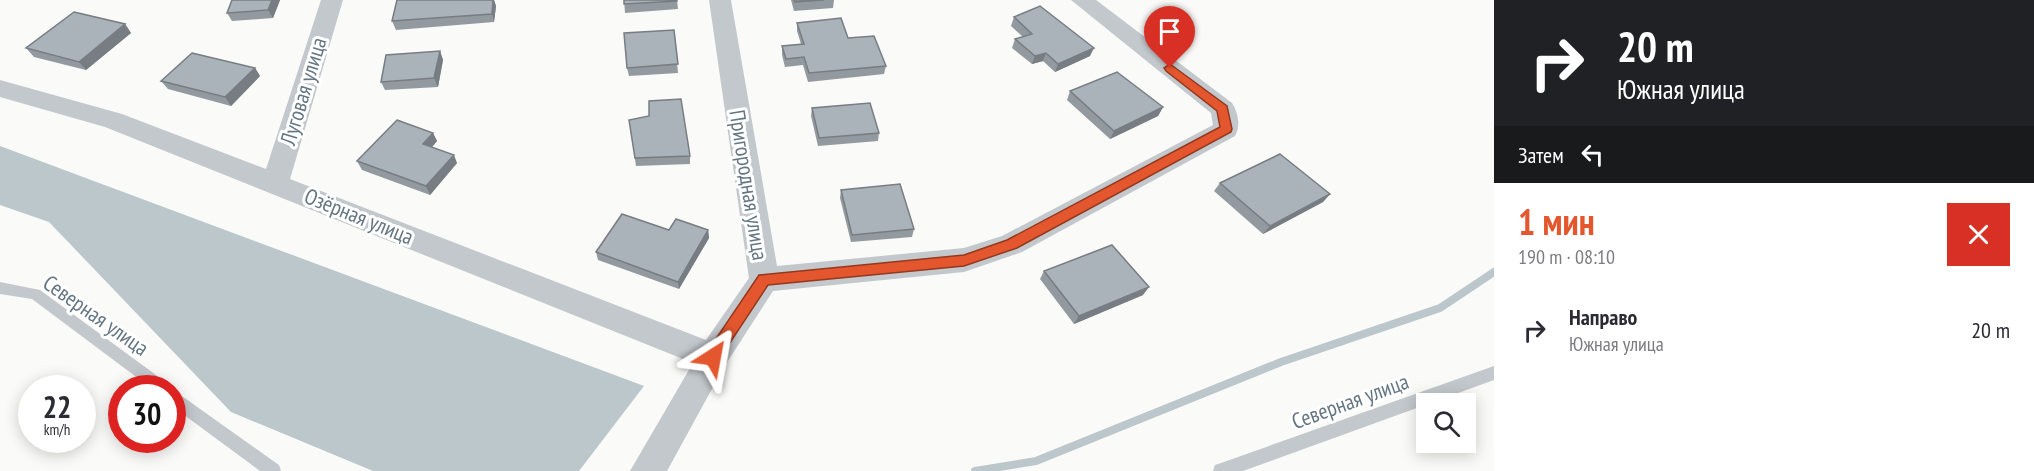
<!DOCTYPE html>
<html lang="ru">
<head>
<meta charset="utf-8">
<style>
	body { margin:0; font-family:"PT Sans Narrow",sans-serif; background:#f2f2f3; color:#2b2b33; height:100vh; display:flex; flex-direction:column; font-size:22px; white-space:nowrap }
	* { box-sizing:border-box; margin:0 }
	p { font-size:20px; color:#7c7c81 }
	.icon { flex:none; width:33px; height:33px; fill:none; stroke:currentColor; stroke-width:2; stroke-linecap:round; stroke-linejoin:round }
	.map { position:relative; flex:1; overflow:hidden }
	.drawer { display:flex; flex-direction:column; background:#fff; width:540px }
	.drawer>* { flex:none }
	.hud { background:#202124; color:#fff; overflow:hidden }
	.tools { position:absolute; left:1416px; top:393px; display:grid; gap:12px }
	.tools a { display:grid; place-items:center; width:60px; height:60px; border-radius:0px; background:#fff; box-shadow:0 3px 15px #0003; font-size:30px }
	.speed { position:absolute; left:18px; top:375px; display:flex; gap:12px; font-size:30px; font-weight:700; text-align:center }
	.speed>* { display:grid; place-content:center; width:78px; height:78px; border-radius:50%; background:#fff; box-shadow:0 3px 15px #0003; line-height:1 }
	.speed small { font-size:15px; font-weight:400 }
	.speed .limit { border:9px solid #d22; background:#fff; color:#111 }
	.pin { position:absolute; display:grid; place-items:center; width:51px; height:51px; color:#fff; margin:-62px -26px; border-radius:50% 50% 50% 0; rotate:-45deg; box-shadow:0 0 6px #0007 }
	.pin .icon { rotate:45deg }
	.me { position:absolute; width:66px; margin:-33px; rotate:34deg; stroke-linejoin:round; filter:drop-shadow(0 0 4px #0008) }
	.turn { display:flex; align-items:center; gap:21px; height:126px; padding:0 24px; font-size:27px }
	.turn .icon { width:78px; height:78px; stroke-width:2.5 }
	.turn b { display:block; font-size:42px; line-height:51px }
	.then { display:flex; align-items:center; height:57px; padding:0 24px; background:#0003; gap:12px; font-size:22px }
	.round { display:grid; place-items:center; flex:none; width:63px; height:63px; border-radius:0px; background:#f2f2f3 }
	.headline { display:flex; align-items:center; justify-content:space-between; height:102px; padding:0 24px }
	h1 { font-size:36px; font-weight:800; line-height:45px; color:#e4572e }
	ul { padding:0; list-style:none }
	li { display:flex; align-items:center; gap:18px; height:90px; padding:0 24px }
	li div { flex:1 }
	li b { display:block; font-size:22px }
	li em { font-style:normal }
	main { display:flex; flex:1; min-height:0 }
	.map>svg:first-child { display:block }
	.water { fill:#bbc7cb }
	.lines { fill:none; stroke-linecap:round; stroke-linejoin:round }
	.stream { stroke:#bbc7cb; stroke-width:8 }
	.lane { fill:#c3c8cc; fill-rule:evenodd }
	.street { fill:#c3c8cc; fill-rule:evenodd }
	.wall { fill:#929a9f }
	.shaded-wall { fill:#777d82 }
	.building { fill:#aab3b9; stroke:#777d82; stroke-width:1.5 }
	.route { fill:#e4572e; stroke:#94391e; stroke-width:1.5 }
	.labels { text-anchor:middle; stroke-width:6; stroke-linejoin:round; paint-order:stroke }
	.street-label { font-size:22px; fill:#657683; stroke:#fff }
</style>
</head>
<body>
<main>
<div class="map">
<svg width="1494" height="471" viewBox="0 0 1494 471">
	<rect width="100%" height="100%" fill="#fafaf8"/>
	<path class="water" d="M0 146 644 386 579 471H373L231 412 49 222 0 205Z"/>
	<g class="lines">
		<path class="stream" d="M975 471 1036 461 1281 362 1440 308 1494 272"/>
		<path class="lane" d="M0 282 40 290 167 383 169 388H151L32 299 0 294Z
			M1494 366V380L1243 471H1213L1215 465 1221 463Z
			M172 389 279 465 281 471H260L172 406Z"/>
		<path class="street" d="M321 0H343L290 179 706 340 749 278 709 0H731L777 266 964 248 1002 236 1213 125 1211 113 1071 0H1096L1232 103C1238 112 1241 126 1235 136L1022 252 964 272 773 291 724 367 667 471H630L693 363 105 127 0 97V80L122 114 266 169Z"/>
	</g>
	<path class="wall" d="M232 0H280L273 18 232 21 227 13Z
		M493 0H494L496 6 494 22 396 30 392 21Z
		M624 0H677L678 9 625 13Z
		M791 0H834L833 8 794 11Z
		M1014 17 1090 56 1055 72 1043 61 1032 64 1012 48 1015 39 1023 37 1011 26Z
		M797 23 848 38 886 66 884 74 808 82 803 65 785 67 782 55V46L801 44 797 31Z
		M125 24 131 33 86 70 34 57 26 48Z
		M674 30 678 73 629 76 627 68Z
		M440 51 443 60 438 87 385 90 381 82Z
		M255 68 260 76 231 106 168 89 161 81Z
		M1070 91 1163 107 1158 116 1110 139 1067 100Z
		M812 108 879 133 878 141 818 146 811 116Z
		M649 116 690 156V164L636 166 629 120Z
		M433 133 437 141 432 147 457 163 430 195 362 170 357 161Z
		M1220 183 1330 194 1323 202 1263 234 1214 191Z
		M841 190 914 229 912 237 851 242 840 198Z
		M669 230H708L709 238 679 289 598 260 596 252Z
		M1044 271 1143 295 1074 324 1040 279Z"/>
	<path class="shaded-wall" d="M272 0H280L273 18 268 10Z
		M493 0H494L496 6 494 22 492 14Z
		M125 24 131 33 86 70 79 62Z
		M1094 48 1090 56 1055 72 1058 64Z
		M440 51 443 60 438 87 434 78Z
		M1046 53 1043 61 1032 64 1035 56Z
		M255 68 260 76 231 106 225 97Z
		M1163 107 1158 116 1110 139 1114 131Z
		M433 133 437 141 427 153 423 144Z
		M454 155 457 163 430 195 426 186Z
		M1330 194 1323 202 1263 234 1270 226Z
		M708 230 709 238 679 289 678 282Z
		M1149 287 1143 295 1074 324 1079 316Z"/>
	<path class="building" d="M232 0H272L268 10 227 13Z
		M397 0H493L492 14 392 21Z
		M624 0H677V1L624 4Z
		M794 0H824L795 2Z
		M1040 6 1094 48 1058 64 1046 53 1035 56 1015 39 1032 34 1014 17Z
		M74 12 125 24 79 62 26 48Z
		M841 18 848 38 874 36 886 66 809 73 804 57 786 59 782 46 804 44 797 23Z
		M674 30 678 64 627 68 624 33Z
		M440 51 434 78 381 82 386 55Z
		M192 53 255 68 225 97 161 81Z
		M1117 72 1163 107 1114 131 1070 91Z
		M681 99 690 156 635 158 629 120 649 116V101Z
		M870 103 879 133 819 138 812 108Z
		M397 120 433 133 423 144 454 155 426 186 357 161Z
		M1280 154 1330 194 1270 226 1220 183Z
		M900 184 914 229 852 235 841 190Z
		M622 214 669 230 676 219 708 230 678 282 596 252Z
		M1112 245 1149 287 1079 316 1044 271Z"/>
	<path class="route" d="M1170 64 1227 106 1232 129 1231 132 1017 248 964 266 768 285 718 361 713 363 707 361 705 357 707 352 759 275 964 255 1007 240 1220 127 1217 111 1166 71 1164 68Z"/>
	<g class="labels">
		<g class="street-label">
			<text transform="translate(303 91) rotate(-73)" y="8">Луговая улица</text>
			<text transform="translate(749 185) rotate(81)" y="8">Пригородная улица</text>
			<text transform="translate(359 216) rotate(22)" y="8">Озёрная улица</text>
			<text transform="translate(96 315) rotate(35)" y="8">Северная улица</text>
			<text transform="translate(1350 401) rotate(-20)" y="8">Северная улица</text>
		</g>
	</g>
</svg>
<div class="tools">
<a><svg class="icon" aria-label="search" viewBox="0 0 24 24"><circle cx="10" cy="10" r="6"/><path d="M15 15l6 6"/></svg></a>
</div>
<div class="speed"><div>22<small>km/h</small></div><div class="limit">30</div></div>
<div class="pin" style="left:1170px;top:68px;background:#d93025"><svg class="icon" aria-label="arrive" viewBox="0 0 24 24"><path d="M6 21V4h12l-3 4 3 4H6"/></svg></div>
<svg class="me" style="left:713px;top:357px" viewBox="-20 -20 40 40"><path d="M0-17L14 15 0 8-14 15z" fill="#e4572e" stroke="#fff" stroke-width="4"/></svg>
</div>
<section class="drawer">
<div class="hud">
<div class="turn"><svg class="icon" aria-label="right" viewBox="0 0 24 24"><path d="M7 20v-9h11M14 6l5 5-5 5"/></svg><div><b>20 m</b>Южная улица</div></div>
<div class="then">Затем<svg class="icon" aria-label="left" viewBox="0 0 24 24"><path d="M17 20v-9H6M10 6l-5 5 5 5"/></svg></div>
</div>
<div class="headline"><div><h1>1 мин</h1><p>190 m · 08:10</p></div><a class="round" style="background:#d93025;color:#fff"><svg class="icon" aria-label="close" viewBox="0 0 24 24"><path d="M6 6l12 12M18 6L6 18"/></svg></a></div>
<ul>
<li><svg class="icon" aria-label="right" viewBox="0 0 24 24"><path d="M7 20v-9h11M14 6l5 5-5 5"/></svg><div><b>Направо</b><p>Южная улица</p></div><em>20 m</em></li>
</ul>
</section>
</main>
</body>
</html>
